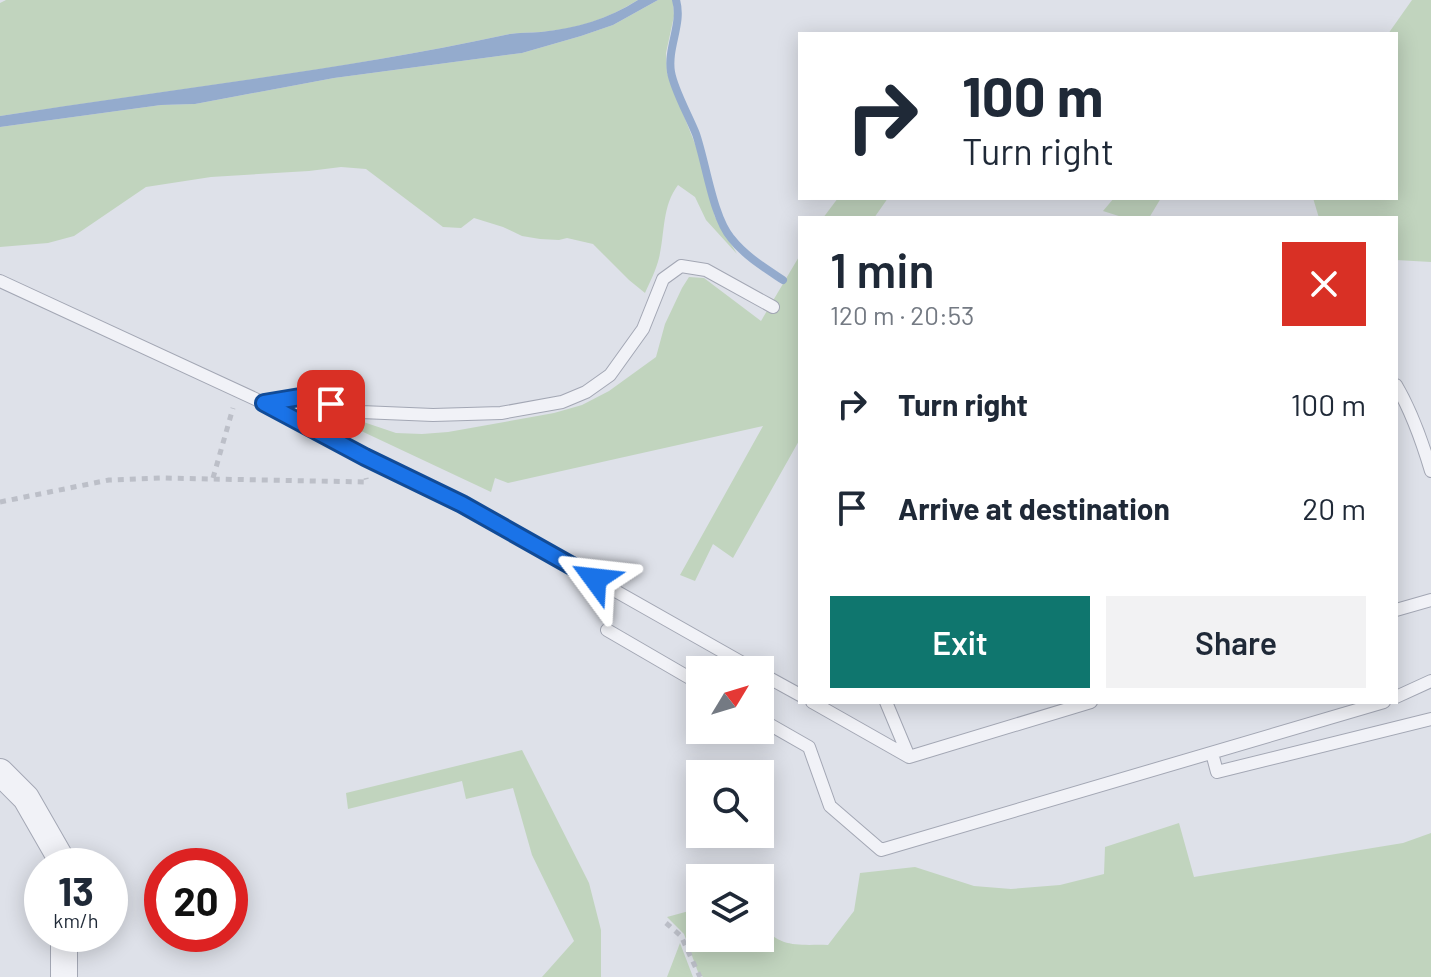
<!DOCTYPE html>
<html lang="en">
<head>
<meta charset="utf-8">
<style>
	body { margin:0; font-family:Barlow,sans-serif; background:#f2f2f3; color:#1f2937; height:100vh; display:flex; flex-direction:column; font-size:30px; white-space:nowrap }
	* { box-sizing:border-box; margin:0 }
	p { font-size:26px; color:#747a83 }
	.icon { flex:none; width:44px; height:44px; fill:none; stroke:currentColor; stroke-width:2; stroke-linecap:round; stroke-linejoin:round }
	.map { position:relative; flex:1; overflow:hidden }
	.sheet { position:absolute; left:798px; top:216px; width:600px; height:488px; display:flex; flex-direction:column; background:#fff; border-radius:0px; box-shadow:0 4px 20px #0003 }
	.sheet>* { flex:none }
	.hud { position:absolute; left:798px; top:32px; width:600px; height:168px; border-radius:0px; box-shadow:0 4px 20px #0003; background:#fff; color:#1f2937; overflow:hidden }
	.needle { width:52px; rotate:52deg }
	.buttons { position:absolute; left:686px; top:656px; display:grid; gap:16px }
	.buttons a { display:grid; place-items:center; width:88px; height:88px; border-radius:0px; background:#fff; box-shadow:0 4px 20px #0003; font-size:40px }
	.speed { position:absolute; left:24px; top:848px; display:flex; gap:16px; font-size:40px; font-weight:700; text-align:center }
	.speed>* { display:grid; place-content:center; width:104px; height:104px; border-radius:50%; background:#fff; box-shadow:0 4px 20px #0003; line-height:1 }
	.speed small { font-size:20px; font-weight:400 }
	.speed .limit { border:12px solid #d22; background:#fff; color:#111 }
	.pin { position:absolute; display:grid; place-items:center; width:68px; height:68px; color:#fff; margin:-34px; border-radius:16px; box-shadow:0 4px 12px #0006 }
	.me { position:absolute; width:88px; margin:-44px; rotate:300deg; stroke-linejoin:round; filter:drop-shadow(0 0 6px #0008) }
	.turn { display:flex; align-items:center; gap:28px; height:168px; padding:0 32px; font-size:36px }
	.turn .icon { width:104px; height:104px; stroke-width:2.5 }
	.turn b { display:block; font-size:56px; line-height:68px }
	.round { display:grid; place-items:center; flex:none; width:84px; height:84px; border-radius:0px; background:#f2f2f3 }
	.headline { display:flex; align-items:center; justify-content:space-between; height:136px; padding:0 32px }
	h1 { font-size:48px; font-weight:600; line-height:60px }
	.button { display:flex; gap:16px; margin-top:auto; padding:16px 32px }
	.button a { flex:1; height:92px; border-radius:0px; background:#0f766e; color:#fff; font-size:32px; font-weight:600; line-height:92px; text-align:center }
	.button a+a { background:#f2f2f3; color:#1f2937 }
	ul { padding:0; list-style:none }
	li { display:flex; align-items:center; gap:24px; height:104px; padding:0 32px }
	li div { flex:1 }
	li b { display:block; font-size:30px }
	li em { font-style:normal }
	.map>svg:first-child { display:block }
	.green { fill:#c1d4be }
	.water { fill:#94abcd }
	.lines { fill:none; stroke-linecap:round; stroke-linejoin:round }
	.stream { stroke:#94abcd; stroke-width:8 }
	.lane-casing { stroke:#a3a7b4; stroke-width:14 }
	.street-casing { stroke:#a3a7b4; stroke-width:28 }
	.path { stroke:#bcbfc8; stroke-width:5; stroke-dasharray:6 6; stroke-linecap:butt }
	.lane { stroke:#f1f2f7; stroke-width:12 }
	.street { stroke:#f1f2f7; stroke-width:26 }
	.route-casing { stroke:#114b97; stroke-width:20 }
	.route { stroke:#1a73e8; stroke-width:14 }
</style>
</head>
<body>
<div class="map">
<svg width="1431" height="977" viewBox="0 0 1431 977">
	<rect width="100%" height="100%" fill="#dee1e9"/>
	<path class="green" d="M6 0H638C605 20 580 28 541 32 529 33 517 32 505 35 338 71 168 90 0 116V3Z
		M658 0H673L674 16 666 53 667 73 697 149 715 217 737 254 706 220 695 197 678 185C662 206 665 233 659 258 656 270 650 282 645 293L629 280 593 244 567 238 559 240 540 239 522 236 503 227 474 218 461 228 443 227 366 169 341 167 309 171 211 177 146 187 74 236 48 243 0 247V127L161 105 195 104 334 78 522 53 581 36 613 25Z
		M1412 0H1431V262L1396 260V218H1319L1313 198H1396V34H1388Z
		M838 198H888L874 218H823Z
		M1114 198H1161L1149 218H1125L1103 211Z
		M800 255V439L733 558 713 544 695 581 680 575 763 426 508 483 495 478 491 492 308 406 322 408 396 433 422 434 448 432 554 413 582 405 609 391 656 357 665 324 682 288 689 277 704 278 761 321Z
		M522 750 589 883 601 930V977H542L574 941 532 855 513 788 466 799 462 781 348 809 346 793Z
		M1179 823 1194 877 1403 843 1431 833V977H703L698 972 684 934 667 917 700 908V938H760V921C778 950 799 944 828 945L854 911 860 873 915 867 974 886 1011 889 1060 885 1104 874 1105 847Z
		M680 943 693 977H667Z"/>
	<path class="water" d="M638 0H658L613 25 581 36 522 53 334 78 195 104 161 105 0 127V116C168 89 338 71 505 35 517 32 529 33 541 32 577 28 608 19 638 0Z"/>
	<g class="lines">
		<path class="stream" d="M676 0C683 24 667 47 671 72 674 90 689 116 696 134 706 163 713 217 731 238 745 256 765 268 783 280"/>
		<g class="lane-casing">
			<path id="lane" d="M0 281 264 403 365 457 462 504 755 670
				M1396 385C1412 412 1422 441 1431 471
				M264 403 300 397 361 412 433 415 501 413 562 402 586 392 610 375 643 329 663 279 681 266 706 270 773 307
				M1396 610 1431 600
				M607 630 700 684
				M760 673 800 695
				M1396 697 1431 681
				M812 702 909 757 1091 702
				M886 702 909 757
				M760 719 809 747 830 806 881 850 1384 702
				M1212 753 1217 772 1431 719"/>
		</g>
		<g class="street-casing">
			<path id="street" d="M0 772 26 798 65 866
				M64 977V934"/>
		</g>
		<path class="path" d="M213 478 233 408
			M0 502 109 480 160 478 367 482 366 478
			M666 923 681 936 700 977"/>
		<use href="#lane" class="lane"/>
		<use href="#street" class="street"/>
	</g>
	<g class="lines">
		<g class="route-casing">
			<path id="route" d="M331 404 300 397 264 403 365 457 462 504 595 579"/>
		</g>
		<use href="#route" class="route"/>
	</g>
</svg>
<div class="buttons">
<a><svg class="needle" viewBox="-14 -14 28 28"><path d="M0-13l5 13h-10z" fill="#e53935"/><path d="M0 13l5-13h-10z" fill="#747a83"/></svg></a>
<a><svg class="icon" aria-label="search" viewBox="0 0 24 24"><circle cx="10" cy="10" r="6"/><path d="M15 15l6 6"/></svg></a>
<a><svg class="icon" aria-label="layers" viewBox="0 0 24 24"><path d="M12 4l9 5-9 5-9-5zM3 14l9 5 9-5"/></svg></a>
</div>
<div class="speed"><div>13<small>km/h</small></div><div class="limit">20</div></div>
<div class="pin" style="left:331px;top:404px;background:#d93025"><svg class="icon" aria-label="arrive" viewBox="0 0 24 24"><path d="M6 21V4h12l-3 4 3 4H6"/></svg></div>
<svg class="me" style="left:595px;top:579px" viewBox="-20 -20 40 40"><path d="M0-17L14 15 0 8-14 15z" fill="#1a73e8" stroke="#fff" stroke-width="4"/></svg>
<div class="hud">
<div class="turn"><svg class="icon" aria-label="right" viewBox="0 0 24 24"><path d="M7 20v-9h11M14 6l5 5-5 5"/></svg><div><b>100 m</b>Turn right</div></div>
</div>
<section class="sheet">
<div class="headline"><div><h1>1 min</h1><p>120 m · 20:53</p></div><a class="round" style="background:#d93025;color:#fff"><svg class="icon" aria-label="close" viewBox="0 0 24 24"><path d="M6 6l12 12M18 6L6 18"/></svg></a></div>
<ul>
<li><svg class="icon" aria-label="right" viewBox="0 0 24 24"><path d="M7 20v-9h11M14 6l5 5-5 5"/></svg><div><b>Turn right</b></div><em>100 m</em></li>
<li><svg class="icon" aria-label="arrive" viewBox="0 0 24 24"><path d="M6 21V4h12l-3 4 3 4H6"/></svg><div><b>Arrive at destination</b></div><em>20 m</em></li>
</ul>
<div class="button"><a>Exit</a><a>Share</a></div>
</section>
</div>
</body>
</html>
